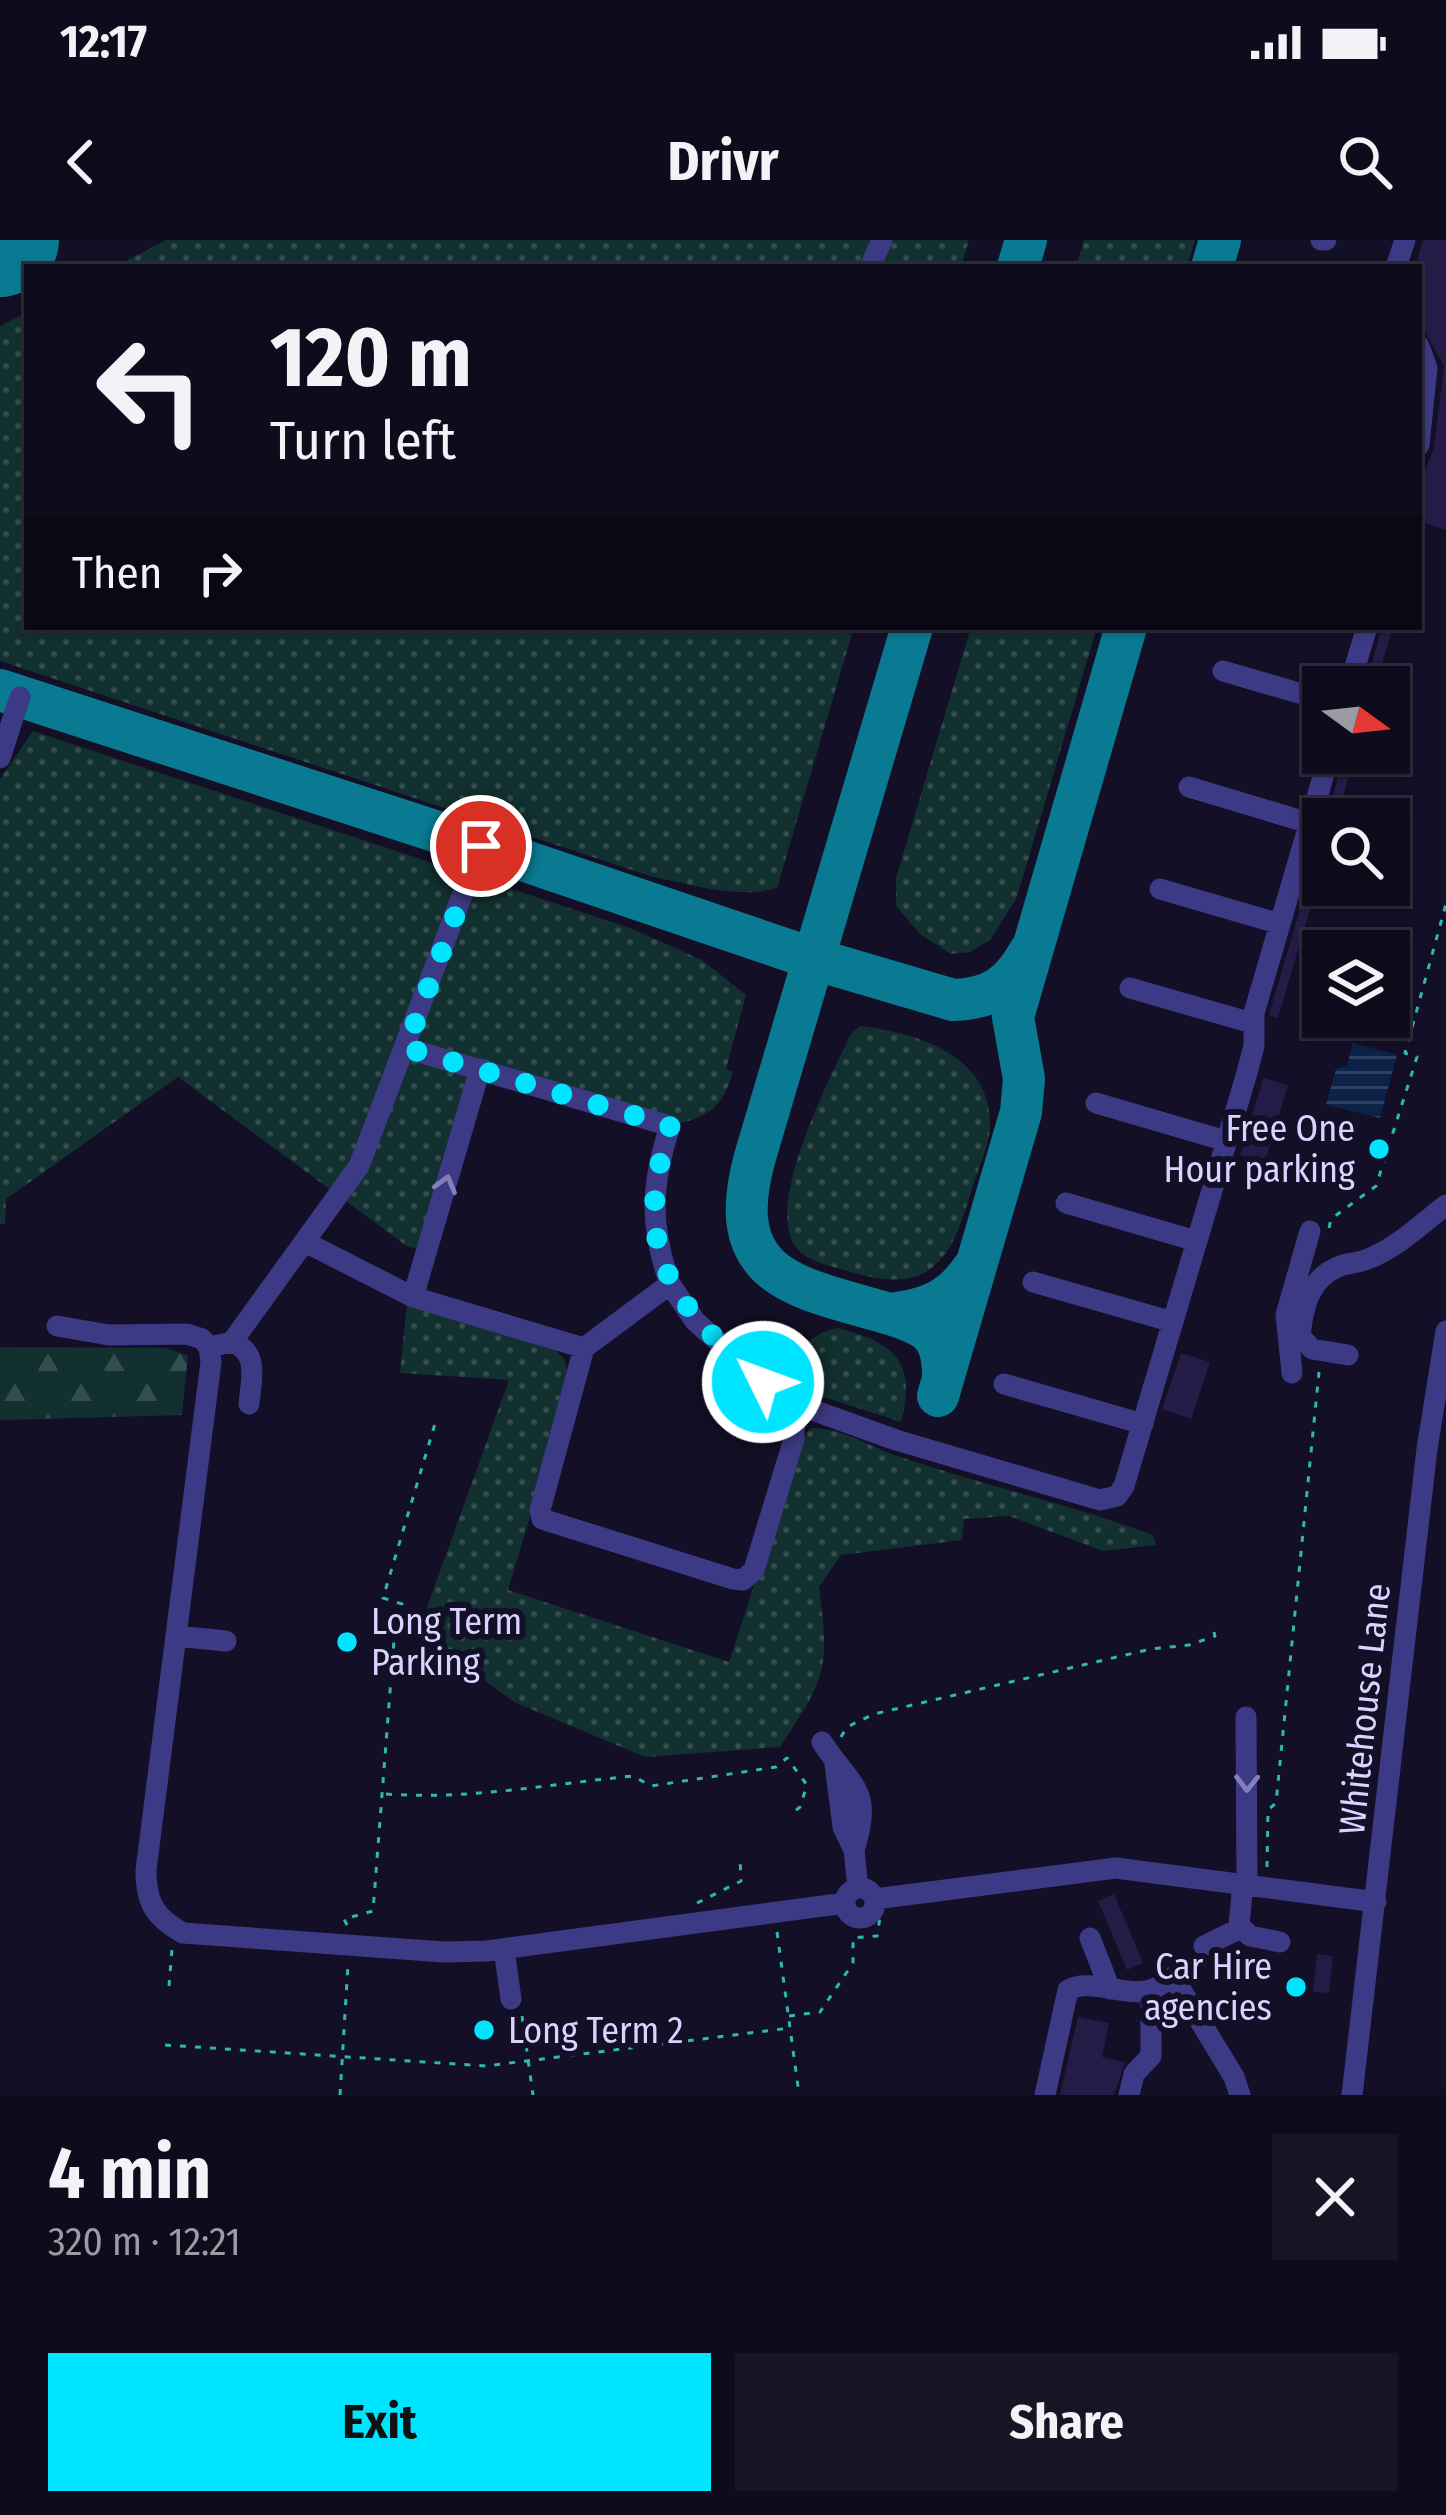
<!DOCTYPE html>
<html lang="en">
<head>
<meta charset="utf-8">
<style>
	body { margin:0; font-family:"Fira Sans Condensed",sans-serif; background:#171425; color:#f1f3f6; height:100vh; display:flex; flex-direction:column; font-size:45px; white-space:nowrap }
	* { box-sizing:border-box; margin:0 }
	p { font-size:39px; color:#9b9ba3 }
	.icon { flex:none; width:66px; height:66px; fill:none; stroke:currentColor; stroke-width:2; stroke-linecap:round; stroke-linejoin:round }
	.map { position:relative; height:1855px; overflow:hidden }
	.drawer { display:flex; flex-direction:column; background:#0e0b1c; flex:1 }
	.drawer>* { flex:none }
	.top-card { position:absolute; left:24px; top:24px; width:1398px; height:366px; border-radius:0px; box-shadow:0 3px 9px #0004,0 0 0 3px #2e2b3b; background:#0e0b1c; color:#f1f3f6; overflow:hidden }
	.needle { width:78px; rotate:105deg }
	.controls { position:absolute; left:1302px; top:426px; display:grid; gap:24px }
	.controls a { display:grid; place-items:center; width:108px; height:108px; border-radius:0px; background:#0e0b1c; box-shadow:0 3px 9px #0004,0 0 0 3px #2e2b3b; font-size:60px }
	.pin { position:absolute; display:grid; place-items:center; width:102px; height:102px; color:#fff; margin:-51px; border:6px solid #fff; border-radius:50%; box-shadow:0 3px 12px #0007 }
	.me { position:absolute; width:132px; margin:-66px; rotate:312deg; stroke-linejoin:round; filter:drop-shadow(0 0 9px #0008) }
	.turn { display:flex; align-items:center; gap:42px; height:252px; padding:0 48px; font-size:54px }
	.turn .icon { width:156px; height:156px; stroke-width:2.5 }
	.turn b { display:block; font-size:84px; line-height:102px }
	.then { display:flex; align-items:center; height:114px; padding:0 48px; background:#0003; gap:24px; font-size:45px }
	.round { display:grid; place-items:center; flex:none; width:126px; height:126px; border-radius:0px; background:#171425 }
	.overview { display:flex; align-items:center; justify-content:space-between; height:204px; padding:0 48px }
	h1 { font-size:72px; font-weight:700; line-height:90px }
	.action { display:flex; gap:24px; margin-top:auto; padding:24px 48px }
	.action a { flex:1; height:138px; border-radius:0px; background:#00e5ff; color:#111; font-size:48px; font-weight:700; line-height:138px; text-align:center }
	.action a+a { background:#171425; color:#f1f3f6 }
	.status { display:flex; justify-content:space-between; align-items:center; height:84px; padding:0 60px; background:#0e0b1c; direction:ltr }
	.status svg { height:33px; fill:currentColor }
	header { display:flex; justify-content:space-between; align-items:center; height:156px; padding:0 48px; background:#0e0b1c; font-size:54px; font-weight:700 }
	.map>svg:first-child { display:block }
	.grass { fill:url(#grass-dots) }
	.forest { fill:url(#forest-firs) }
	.water { fill:url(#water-rules) }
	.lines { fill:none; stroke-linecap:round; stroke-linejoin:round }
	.taxiway { stroke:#0a7a92; stroke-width:42 }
	.runway { stroke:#0a7a92; stroke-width:108 }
	.building { fill:#241b47 }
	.path { stroke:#2fb8b0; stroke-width:3; stroke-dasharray:6 9; stroke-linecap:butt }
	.minor { stroke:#3d3a85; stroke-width:21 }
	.oneway { stroke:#837fbc }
	.route { stroke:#00e5ff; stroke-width:21; stroke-dasharray:0 37.8 }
	.poi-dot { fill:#00e5ff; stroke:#130f26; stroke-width:4.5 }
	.labels { text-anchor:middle; stroke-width:12; stroke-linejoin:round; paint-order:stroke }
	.poi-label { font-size:36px; fill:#d9d4ff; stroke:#130f26; text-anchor:end }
	.street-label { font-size:36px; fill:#d9d4ff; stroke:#130f26 }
</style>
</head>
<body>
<div class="status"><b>12:17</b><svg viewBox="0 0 49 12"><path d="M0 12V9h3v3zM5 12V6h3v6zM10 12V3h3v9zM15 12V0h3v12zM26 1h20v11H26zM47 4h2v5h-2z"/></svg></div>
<header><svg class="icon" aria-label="back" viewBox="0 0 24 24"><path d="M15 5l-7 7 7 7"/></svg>Drivr<svg class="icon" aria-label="search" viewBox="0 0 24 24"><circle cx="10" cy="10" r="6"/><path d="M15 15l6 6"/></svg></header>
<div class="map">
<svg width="1446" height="1855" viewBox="0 0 1446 1855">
	<defs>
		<pattern id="grass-dots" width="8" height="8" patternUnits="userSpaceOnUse" patternTransform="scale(3)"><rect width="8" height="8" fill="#12302f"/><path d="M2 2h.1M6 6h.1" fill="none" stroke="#344d4e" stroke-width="1.8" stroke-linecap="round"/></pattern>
		<pattern id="forest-firs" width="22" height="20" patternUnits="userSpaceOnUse" patternTransform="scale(3)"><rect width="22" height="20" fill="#12302f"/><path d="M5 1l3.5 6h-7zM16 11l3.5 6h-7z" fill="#344d4e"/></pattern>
		<pattern id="water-rules" width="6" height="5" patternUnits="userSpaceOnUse" patternTransform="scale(3)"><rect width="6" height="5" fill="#0c2248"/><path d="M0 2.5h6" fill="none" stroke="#2f4163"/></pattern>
	</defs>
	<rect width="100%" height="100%" fill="#130f26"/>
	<path class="grass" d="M166 0H969L961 27H114Z
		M1084 0H1195L1187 27H1076Z
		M27 72V387H854L777 648C736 660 691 644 650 636L0 421V86Z
		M971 387H1097L1017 657 991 699 970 712 951 714 920 694 896 666V638Z
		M33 491 630 688 702 720 746 755 726 829 733 832C723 863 714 875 681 883L476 822 420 1009 408 1007 178 837 6 959 5 984H0V539Z
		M862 786C920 794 993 816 990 888 989 908 977 930 972 949 963 977 955 1011 930 1029 907 1046 877 1039 851 1032 833 1026 807 1023 795 1006 765 963 831 835 852 792Z
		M407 1063 548 1105 564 1118 570 1144 508 1350 729 1422 801 1202 810 1188C841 1187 868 1206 897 1216 982 1245 1069 1264 1153 1295L1156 1305 1103 1311 1009 1276 964 1279 962 1300 841 1315 819 1347C830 1429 826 1438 780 1507L645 1517 514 1462 418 1392 509 1140 400 1133Z
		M838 1088C895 1103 917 1122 901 1182L790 1146C799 1116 804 1094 838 1088Z"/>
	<path class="forest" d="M0 1107 166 1108 188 1116 182 1175 0 1180Z"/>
	<path class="water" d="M1353 803 1397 815 1380 878 1326 865 1336 829 1347 826Z"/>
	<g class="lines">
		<path class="taxiway" d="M1018 27 1026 0
			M1212 27 1220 0
			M0 450 481 606 814 719 953 760C992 759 1011 745 1030 711
			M890 1074C796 1047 721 1039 755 917L912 387
			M943 1136C943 1094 928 1086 890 1074 929 1069 952 1060 974 1027
			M938 1156 1021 872 1024 839 1013 777 1126 387"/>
		<path class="runway" d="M0 3 5 0"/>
	</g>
	<path class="building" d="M1423 0H1446V290L1419 281V246L1434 207 1444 126 1419 81V27H1415Z
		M1382 387H1393L1375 447H1365Z
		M1345 513H1356L1336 579H1326Z
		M1323 590V625L1278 778 1269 775Z
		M1263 838 1288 845 1265 922 1240 915Z
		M1181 1113 1210 1122 1191 1179 1162 1169Z
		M1114 1654 1143 1723 1127 1730 1098 1661Z
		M1317 1714 1333 1716 1329 1753 1313 1752Z
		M1078 1777 1109 1783 1102 1817 1125 1822 1114 1855H1060Z"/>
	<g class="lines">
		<path class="path" d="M1329 988 1331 979 1376 946 1417 817 1405 813 1446 664
			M841 1497 847 1487 874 1474 1151 1409 1189 1405 1215 1396 1213 1388
			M386 1554C470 1560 549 1544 633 1536L651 1546 776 1527 787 1518 807 1545 800 1567 791 1574
			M1267 1627 1268 1570 1276 1563 1319 1132
			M697 1663 741 1641 740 1617
			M347 1685 344 1679 373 1671 395 1387 402 1364 383 1358 437 1177
			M777 1692 799 1854
			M169 1746 172 1709
			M522 1776 533 1855
			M789 1776 820 1772 853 1723V1698L877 1696 880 1677
			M165 1805 486 1826 790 1788
			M340 1855 348 1725"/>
		<path class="minor" d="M1321 0H1326
			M870 27 882 0
			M1396 27 1405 0
			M1419 106 1427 128 1419 205
			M1223 431 1323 460
			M1349 447 1367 387
			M0 518 20 457
			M1189 547 1309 583
			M1160 649 1280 684
			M1130 748 1252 783
			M406 808 670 886C651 945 649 984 670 1044
			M1096 863 1226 901
			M1066 963 1196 1001
			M307 1003 413 1057 584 1108 670 1044 695 1081 782 1159 896 1200 1100 1260 1117 1256 1124 1246 1246 836 1254 806V773L1330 513
			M1033 1042 1173 1082
			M413 1057 480 829
			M57 1086 109 1095 187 1094 202 1099 209 1107 211 1122 146 1630C146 1662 154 1677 183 1693L444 1712 487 1711 845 1663
			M232 1102C260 1113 251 1139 249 1164
			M209 1107 232 1102 359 926 481 606
			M584 1108 540 1270 542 1279 733 1339 743 1340 754 1330 794 1199 795 1164
			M1348 1115 1312 1109 1300 1096C1303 1067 1309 1038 1340 1026 1348 1023 1359 1023 1368 1019 1397 1008 1421 984 1446 965
			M1292 1133 1286 1075 1310 991
			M1004 1144 1143 1184
			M176 1396 226 1401
			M1246 1477 1247 1644
			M822 1502C851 1547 874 1549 854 1610
			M835 1524 843 1587 854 1610 858 1648
			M1243 1643 1239 1685 1250 1696 1280 1702
			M845 1663a15 15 0 1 1 30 0a15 15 0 1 1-30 0Z
			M875 1659 1116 1628 1376 1662
			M1090 1698 1110 1749
			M1204 1706 1241 1688
			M504 1709 511 1759
			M1045 1855 1068 1750C1090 1737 1128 1759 1153 1749 1159 1747 1164 1742 1169 1738L1175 1740 1234 1837 1240 1855
			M1129 1855 1134 1834 1151 1816V1751
			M1352 1855 1427 1209 1446 1091"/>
	</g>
	<defs><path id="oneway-chevron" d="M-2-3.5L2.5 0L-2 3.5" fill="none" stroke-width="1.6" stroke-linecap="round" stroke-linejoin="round" transform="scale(3)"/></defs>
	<g class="oneway">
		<use href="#oneway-chevron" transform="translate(446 944) rotate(-74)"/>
		<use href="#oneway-chevron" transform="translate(1247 1543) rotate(91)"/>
	</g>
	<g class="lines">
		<path class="route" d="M481 606 406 808 670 886C630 1011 670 1062 763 1142"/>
	</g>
	<g class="poi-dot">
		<circle cx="1379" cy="909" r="12"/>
		<circle cx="347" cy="1402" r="12"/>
		<circle cx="1296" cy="1747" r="12"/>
		<circle cx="484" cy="1790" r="12"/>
	</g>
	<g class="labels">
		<g class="poi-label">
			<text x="1355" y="901">Free One<tspan x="1355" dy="41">Hour parking</tspan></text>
			<text x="371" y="1394" text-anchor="start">Long Term<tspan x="371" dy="41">Parking</tspan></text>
			<text x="1272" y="1739">Car Hire<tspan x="1272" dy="41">agencies</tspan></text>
			<text x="508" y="1803" text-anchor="start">Long Term 2</text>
		</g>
		<g class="street-label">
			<text transform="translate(1364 1469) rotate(-84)" y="13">Whitehouse Lane</text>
		</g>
	</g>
</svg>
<div class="controls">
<a><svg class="needle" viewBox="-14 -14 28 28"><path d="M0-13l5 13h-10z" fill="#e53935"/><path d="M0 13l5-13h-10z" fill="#9b9ba3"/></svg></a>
<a><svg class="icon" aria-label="search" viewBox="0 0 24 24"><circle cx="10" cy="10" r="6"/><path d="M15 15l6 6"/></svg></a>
<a><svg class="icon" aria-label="layers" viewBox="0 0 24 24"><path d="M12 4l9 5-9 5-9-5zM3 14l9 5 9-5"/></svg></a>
</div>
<div class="pin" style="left:481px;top:606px;background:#d93025"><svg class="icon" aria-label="arrive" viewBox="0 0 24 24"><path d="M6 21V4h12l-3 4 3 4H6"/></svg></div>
<svg class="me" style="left:763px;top:1142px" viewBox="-20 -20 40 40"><circle r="17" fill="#00e5ff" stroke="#fff" stroke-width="3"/><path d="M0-11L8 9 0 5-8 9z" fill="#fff"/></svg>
<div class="top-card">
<div class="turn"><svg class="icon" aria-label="left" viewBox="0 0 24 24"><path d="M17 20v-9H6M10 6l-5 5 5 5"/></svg><div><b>120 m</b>Turn left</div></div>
<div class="then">Then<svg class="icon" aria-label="right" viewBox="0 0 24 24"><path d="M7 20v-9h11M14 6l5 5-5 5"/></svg></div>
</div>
</div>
<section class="drawer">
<div class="overview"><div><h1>4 min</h1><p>320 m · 12:21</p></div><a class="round"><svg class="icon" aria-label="close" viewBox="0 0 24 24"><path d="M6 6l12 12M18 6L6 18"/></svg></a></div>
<div class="action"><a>Exit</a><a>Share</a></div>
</section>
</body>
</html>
